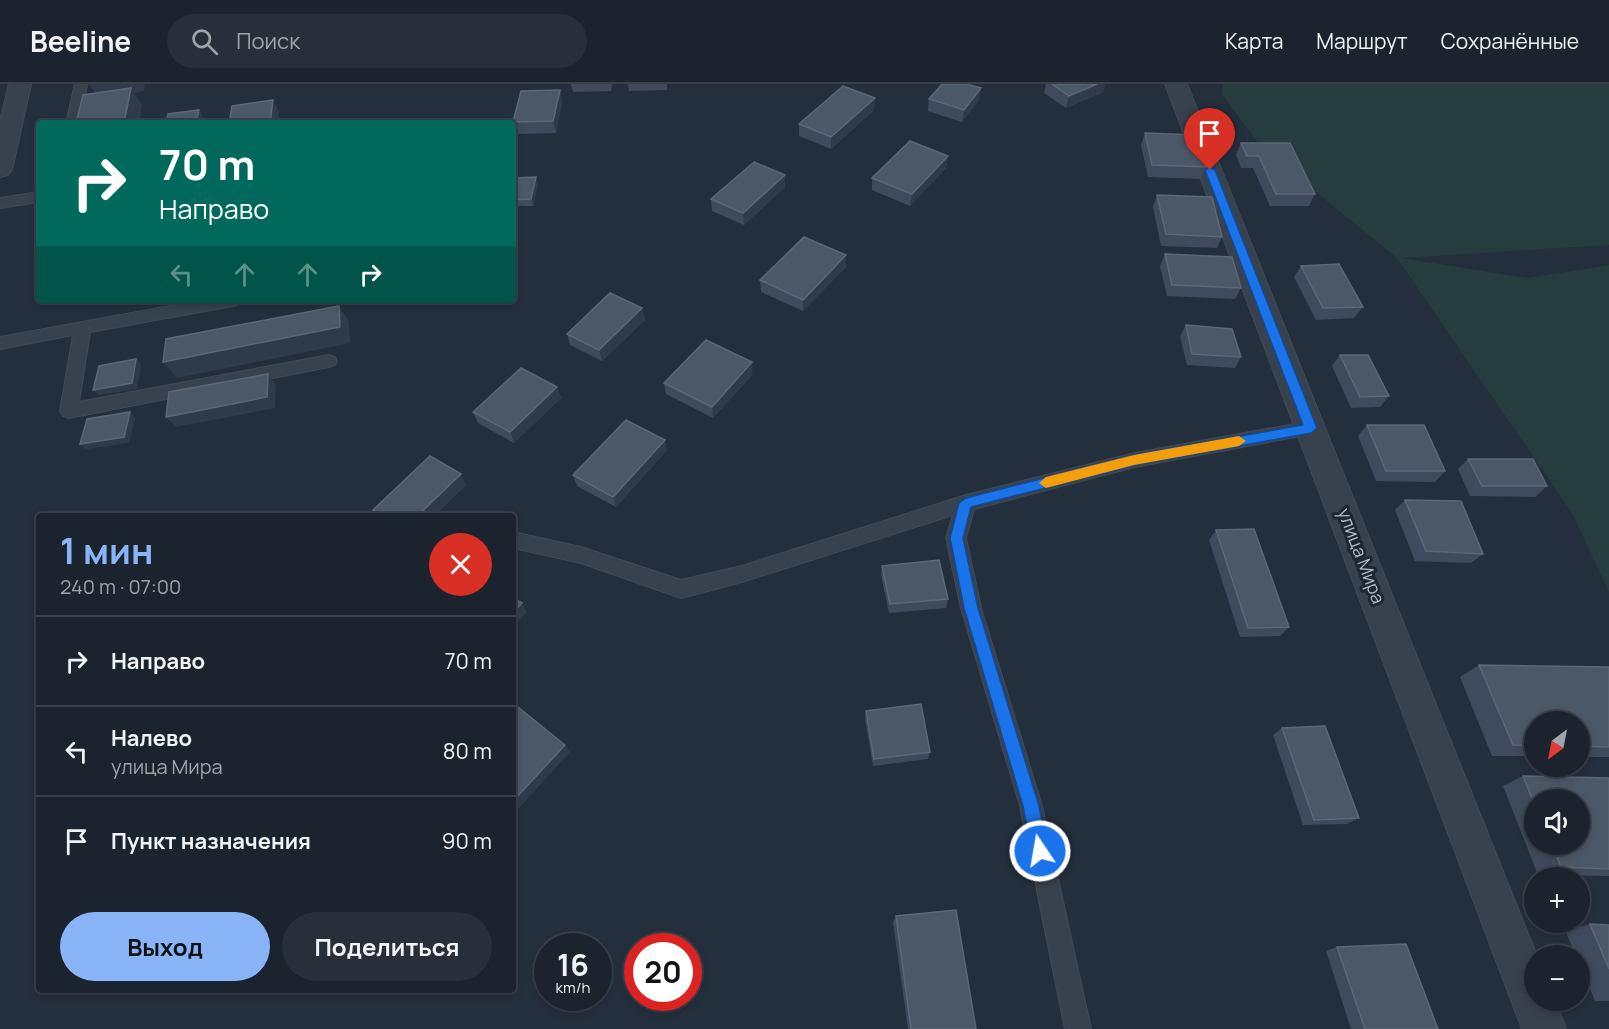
<!DOCTYPE html>
<html lang="ru">
<head>
<meta charset="utf-8">
<style>
	body { margin:0; font-family:Manrope,sans-serif; background:#282f3a; color:#f1f3f6; height:100vh; display:flex; flex-direction:column; font-size:22px; white-space:nowrap }
	* { box-sizing:border-box; margin:0 }
	p { font-size:20px; color:#a0a4aa }
	.icon { flex:none; width:33px; height:33px; fill:none; stroke:currentColor; stroke-width:2; stroke-linecap:round; stroke-linejoin:round }
	.map { position:relative; flex:1; overflow:hidden }
	.details { position:absolute; left:36px; top:429px; width:480px; height:480px; display:flex; flex-direction:column; background:#1b232e; border-radius:6px; box-shadow:0 3px 9px #0003,0 0 0 2px #39404a }
	.details>* { flex:none }
	.top-card { position:absolute; left:36px; top:36px; width:480px; height:183px; border-radius:6px; box-shadow:0 3px 9px #0003,0 0 0 2px #39404a; background:#00695c; color:#fff; overflow:hidden }
	.needle { width:39px; rotate:212deg }
	.tools { position:absolute; left:1524px; top:627px; display:grid; gap:12px }
	.tools a { display:grid; place-items:center; width:66px; height:66px; border-radius:50%; background:#1b232e; box-shadow:0 3px 9px #0003,0 0 0 2px #39404a; font-size:30px }
	.speed { position:absolute; left:534px; top:849px; display:flex; gap:12px; font-size:30px; font-weight:700; text-align:center }
	.speed>* { display:grid; place-content:center; width:78px; height:78px; border-radius:50%; background:#1b232e; box-shadow:0 3px 9px #0003,0 0 0 2px #39404a; line-height:1 }
	.speed small { font-size:15px; font-weight:400 }
	.speed .limit { border:9px solid #d22; background:#fff; color:#111 }
	.pin { position:absolute; display:grid; place-items:center; width:51px; height:51px; color:#fff; margin:-62px -26px; border-radius:50% 50% 50% 0; rotate:-45deg; box-shadow:0 0 6px #0007 }
	.pin .icon { rotate:45deg }
	.me { position:absolute; width:66px; margin:-33px; rotate:348deg; stroke-linejoin:round; filter:drop-shadow(0 0 4px #0008) }
	.turn { display:flex; align-items:center; gap:21px; height:126px; padding:0 24px; font-size:27px }
	.turn .icon { width:78px; height:78px; stroke-width:2.5 }
	.turn b { display:block; font-size:42px; line-height:51px }
	.lanes { display:flex; align-items:center; height:57px; padding:0 24px; background:#0003; justify-content:center; gap:30px; direction:ltr }
	.lanes .off { opacity:.35 }
	.round { display:grid; place-items:center; flex:none; width:63px; height:63px; border-radius:32px; background:#282f3a }
	.summary { display:flex; align-items:center; justify-content:space-between; height:102px; padding:0 24px }
	h1 { font-size:36px; font-weight:700; line-height:45px; color:#8ab4f8 }
	.cta { display:flex; gap:12px; margin-top:auto; padding:12px 24px }
	.cta a { flex:1; height:69px; border-radius:36px; background:#8ab4f8; color:#111; font-size:24px; font-weight:700; line-height:69px; text-align:center }
	.cta a+a { background:#282f3a; color:#f1f3f6 }
	ul { padding:0; list-style:none }
	li { display:flex; align-items:center; gap:18px; height:90px; padding:0 24px; border-top:2px solid #39404a }
	li div { flex:1 }
	li b { display:block; font-size:22px }
	li em { font-style:normal }
	header { display:flex; align-items:center; gap:36px; box-sizing:border-box; height:84px; padding:0 30px; background:#1b232e; border-bottom:2px solid #39404a }
	header strong { font-size:28px }
	nav { display:flex; gap:33px; margin-inline-start:auto; font-size:21px }
	.search { width:420px; height:54px; background:#282f3a; display:flex; align-items:center; gap:15px; box-sizing:border-box; padding:0 21px; border-radius:33px; color:#a0a4aa; font-size:22px }
	.map>svg:first-child { display:block }
	.green { fill:#263c3f }
	.lines { fill:none; stroke-linecap:round; stroke-linejoin:round }
	.service-casing { stroke:#414a57; stroke-width:2 }
	.minor-casing { stroke:#414a57; stroke-width:2 }
	.tertiary-casing { stroke:#414a57; stroke-width:2 }
	.service { fill:#38414e; fill-rule:evenodd }
	.minor { fill:#38414e; fill-rule:evenodd }
	.tertiary { fill:#38414e; fill-rule:evenodd }
	.wall { fill:#3f4b5c; fill-rule:evenodd }
	.shaded-wall { fill:#2f3b4b }
	.building { fill:#4b5868; stroke:#5c6777; stroke-width:1.5 }
	.route { fill:#1a73e8; stroke:#114b97; stroke-width:1.5 }
	.slow { fill:#f59e0b }
	.labels { text-anchor:middle; stroke-width:6; stroke-linejoin:round; paint-order:stroke }
	.street-label { font-size:18px; fill:#b4bcc9; stroke:#1d2633 }
</style>
</head>
<body>
<header>
<strong>Beeline</strong>
<div class="search"><svg class="icon" aria-label="search" viewBox="0 0 24 24"><circle cx="10" cy="10" r="6"/><path d="M15 15l6 6"/></svg>Поиск</div>
<nav><a>Карта</a><a>Маршрут</a><a>Сохранённые</a></nav>
</header>
<div class="map">
<svg width="1609" height="945" viewBox="0 0 1609 945">
	<rect width="100%" height="100%" fill="#242f3e"/>
	<path class="green" d="M1223 0H1609V161L1401 174 1528 194 1609 181V508L1572 429 1397 174 1262 64 1222 10Z"/>
	<g class="lines">
		<g class="service-casing">
			<path id="service" d="M75 0H87L80 39H66Z
				M39 108V118L0 124V114Z
				M203 216H241L239 220 233 222 90 248 79 318 329 271 335 273 337 277 335 281 329 283 69 334 63 332 60 327 73 251 0 265V253Z
				M1311 337 1317 339 1320 344 1317 349 1135 383 974 425 966 454 981 524 1042 722 1091 945H1065L1020 722 961 524 946 454 953 431 742 498 681 514 581 479 513 464V448L581 463 681 496 742 482 966 411 1135 369Z"/>
		</g>
		<g class="minor-casing">
			<path id="minor" d="M1165 0H1187L1537 872H1534V916H1555L1566 945H1522Z"/>
		</g>
		<g class="tertiary-casing">
			<path id="tertiary" d="M9 0H31L12 86 8 91 0 93V37Z"/>
		</g>
		<use href="#service" class="service"/>
		<use href="#minor" class="minor"/>
		<use href="#tertiary" class="tertiary"/>
	</g>
	<path class="wall" d="M571 0H612L611 7 573 8Z
		M628 0H667V6L629 7Z
		M1046 0H1105L1103 8 1066 24 1044 9Z
		M560 6 562 18 556 49 517 50 513 38Z
		M875 14 874 26 831 65 799 52V40Z
		M929 15 979 16 962 38 928 27Z
		M1145 49 1206 83 1201 95 1148 93 1141 61Z
		M1241 59 1315 110 1309 122H1270L1253 84H1241L1236 71Z
		M948 72 946 84 910 122 872 106V94Z
		M536 93 538 99 533 122H513V94Z
		M785 103 744 141 712 127 711 115Z
		M1157 111 1222 153 1217 164 1161 162 1153 123Z
		M1165 170 1241 204 1235 215 1167 212 1160 182Z
		M846 171V183L803 227 761 208 760 196Z
		M1301 182 1363 223 1354 234 1316 236 1294 193Z
		M642 224 645 236 602 277 570 261 567 250Z
		M1186 241 1241 273 1235 284 1187 281 1180 252Z
		M1340 271 1389 312 1380 323 1351 324 1332 282Z
		M753 290 713 334 666 310 664 299Z
		M557 303 561 314 514 359 478 339 473 328Z
		M1367 341 1445 387 1435 398 1376 397 1358 352Z
		M667 366 616 423 577 402 573 391Z
		M1468 375 1547 402 1535 413 1470 412 1458 385Z
		M466 401 434 432H377L373 426Z
		M1405 416 1483 470 1471 479 1415 477 1395 426Z
		M1216 446 1289 543 1280 552 1240 553 1209 456Z
		M882 482 948 515 946 524 889 529 881 491Z
		M1479 581 1609 583V673H1580V638H1534V672H1492L1460 593Z
		M866 627 930 668 928 675 873 682 865 634Z
		M1282 644 1359 734 1347 740 1303 741 1273 651Z
		M1523 692 1609 694V792L1538 791 1503 702ZM1534 716 1580 760H1534Z
		M896 832 976 945H908L893 838Z
		M1590 840 1609 841V917H1595L1580 881V872H1576L1565 846Z
		M1337 863 1438 945H1351L1326 867Z"/>
	<path class="shaded-wall" d="M89 0H145L144 7 134 9 142 21 139 39H124L99 14Z
		M1097 0H1105L1103 8 1066 24 1069 12Z
		M981 4 979 16 962 38 964 26Z
		M560 6 562 18 556 49 553 37Z
		M875 14 874 26 831 65V53Z
		M273 16 279 28 278 39H270Z
		M199 26 206 38V39H196Z
		M948 72 946 84 910 122 912 110Z
		M785 91V103L744 141 743 129Z
		M536 93 538 99 533 122 531 115Z
		M846 171V183L803 227V216Z
		M105 216H119L107 218Z
		M339 222 349 238 350 259 177 294 163 278Z
		M642 224 645 236 602 277 599 266Z
		M136 275 141 281 137 305 99 311 93 306Z
		M752 278 753 290 713 334 712 323Z
		M268 290 276 301 275 324 176 343 166 333Z
		M557 303 561 314 514 359 510 348Z
		M130 328 135 334 129 359 86 365 80 360Z
		M665 356 667 366 616 423 613 413Z
		M461 390 466 401 434 432H417Z
		M522 519 527 528 513 544V529Z
		M565 661 570 668 517 726 513 722V717Z"/>
	<path class="building" d="M942 0H966L981 4 964 26 929 15Z
		M1052 0H1097L1069 12Z
		M843 2 875 14 831 53 799 40Z
		M131 4 124 39H76L83 11Z
		M560 6 553 37 513 38 521 7Z
		M273 16 270 39H229L232 22Z
		M199 26 196 39H166L168 30Z
		M1145 49 1197 51 1206 83 1152 81Z
		M910 57 948 72 912 110 872 94Z
		M1241 59H1290L1315 110H1276L1259 72H1247Z
		M754 78 785 91 743 129 711 115Z
		M536 93 531 115 513 116V94Z
		M1157 111 1212 113 1222 153 1166 150Z
		M804 153 846 171 803 216 760 196Z
		M1165 170 1232 173 1241 204 1172 201Z
		M1339 180 1363 223 1323 224 1301 182Z
		M610 209 642 224 599 266 567 250Z
		M339 222 340 243 163 278 166 255Z
		M1186 241 1232 245 1241 273 1192 270Z
		M706 256 752 278 712 323 664 299Z
		M1340 271H1368L1389 312 1360 313Z
		M136 275 132 299 93 306 99 282Z
		M521 284 557 303 510 348 473 328Z
		M268 290 267 313 166 333 169 308Z
		M130 328 124 353 80 360 87 335Z
		M626 336 665 356 613 413 573 391Z
		M1367 341H1424L1445 387H1386Z
		M430 372 461 390 417 432H383L373 426Z
		M1468 375H1533L1547 402H1482Z
		M1405 416 1461 417 1483 470 1426 467Z
		M1254 445 1289 543 1248 544 1216 446Z
		M939 476 948 515 890 520 882 482Z
		M513 514 522 519 513 529Z
		M1479 581 1609 583V663L1580 662V638H1534V662L1513 661Z
		M513 619 565 661 513 717Z
		M921 620 930 668 874 675 866 627Z
		M1325 642 1359 734 1314 736 1282 644Z
		M1523 692 1609 694V785L1561 783 1552 760H1580V716H1534V719Z
		M956 826 976 945H911L896 832Z
		M1590 840 1609 841V885Z
		M1406 860 1438 945H1365L1337 863Z"/>
	<path class="route" d="M1210 83 1215 86 1317 344 1311 349 1134 381 971 423 963 454 978 524 1039 722 1048 767 1046 772 1040 775 1034 772 1032 767 1023 722 964 524 950 454 959 419 966 414 1134 371 1303 341 1205 86Z"/>
	<path class="slow" d="M1239 352 1246 357 1239 362 1134 381 1046 404 1039 399 1046 393 1134 371Z"/>
	<g class="labels">
		<g class="street-label">
			<text transform="translate(1361 472) rotate(69)" y="6">улица Мира</text>
		</g>
	</g>
</svg>
<div class="tools">
<a><svg class="needle" viewBox="-14 -14 28 28"><path d="M0-13l5 13h-10z" fill="#e53935"/><path d="M0 13l5-13h-10z" fill="#a0a4aa"/></svg></a>
<a><svg class="icon" aria-label="sound" viewBox="0 0 24 24"><path d="M4 9h4l5-4v14l-5-4H4zM17 9q2 3 0 6"/></svg></a>
<a>+</a>
<a>−</a>
</div>
<div class="speed"><div>16<small>km/h</small></div><div class="limit">20</div></div>
<div class="pin" style="left:1210px;top:86px;background:#d93025"><svg class="icon" aria-label="arrive" viewBox="0 0 24 24"><path d="M6 21V4h12l-3 4 3 4H6"/></svg></div>
<svg class="me" style="left:1040px;top:767px" viewBox="-20 -20 40 40"><circle r="17" fill="#1a73e8" stroke="#fff" stroke-width="3"/><path d="M0-11L8 9 0 5-8 9z" fill="#fff"/></svg>
<div class="top-card">
<div class="turn"><svg class="icon" aria-label="right" viewBox="0 0 24 24"><path d="M7 20v-9h11M14 6l5 5-5 5"/></svg><div><b>70 m</b>Направо</div></div>
<div class="lanes"><svg class="icon off" aria-label="left" viewBox="0 0 24 24"><path d="M17 20v-9H6M10 6l-5 5 5 5"/></svg><svg class="icon off" aria-label="ahead" viewBox="0 0 24 24"><path d="M12 20V5M6 11l6-6 6 6"/></svg><svg class="icon off" aria-label="ahead" viewBox="0 0 24 24"><path d="M12 20V5M6 11l6-6 6 6"/></svg><svg class="icon" aria-label="right" viewBox="0 0 24 24"><path d="M7 20v-9h11M14 6l5 5-5 5"/></svg></div>
</div>
<section class="details">
<div class="summary"><div><h1>1 мин</h1><p>240 m · 07:00</p></div><a class="round" style="background:#d93025;color:#fff"><svg class="icon" aria-label="close" viewBox="0 0 24 24"><path d="M6 6l12 12M18 6L6 18"/></svg></a></div>
<ul>
<li><svg class="icon" aria-label="right" viewBox="0 0 24 24"><path d="M7 20v-9h11M14 6l5 5-5 5"/></svg><div><b>Направо</b></div><em>70 m</em></li>
<li><svg class="icon" aria-label="left" viewBox="0 0 24 24"><path d="M17 20v-9H6M10 6l-5 5 5 5"/></svg><div><b>Налево</b><p>улица Мира</p></div><em>80 m</em></li>
<li><svg class="icon" aria-label="arrive" viewBox="0 0 24 24"><path d="M6 21V4h12l-3 4 3 4H6"/></svg><div><b>Пункт назначения</b></div><em>90 m</em></li>
</ul>
<div class="cta"><a>Выход</a><a>Поделиться</a></div>
</section>
</div>
</body>
</html>
